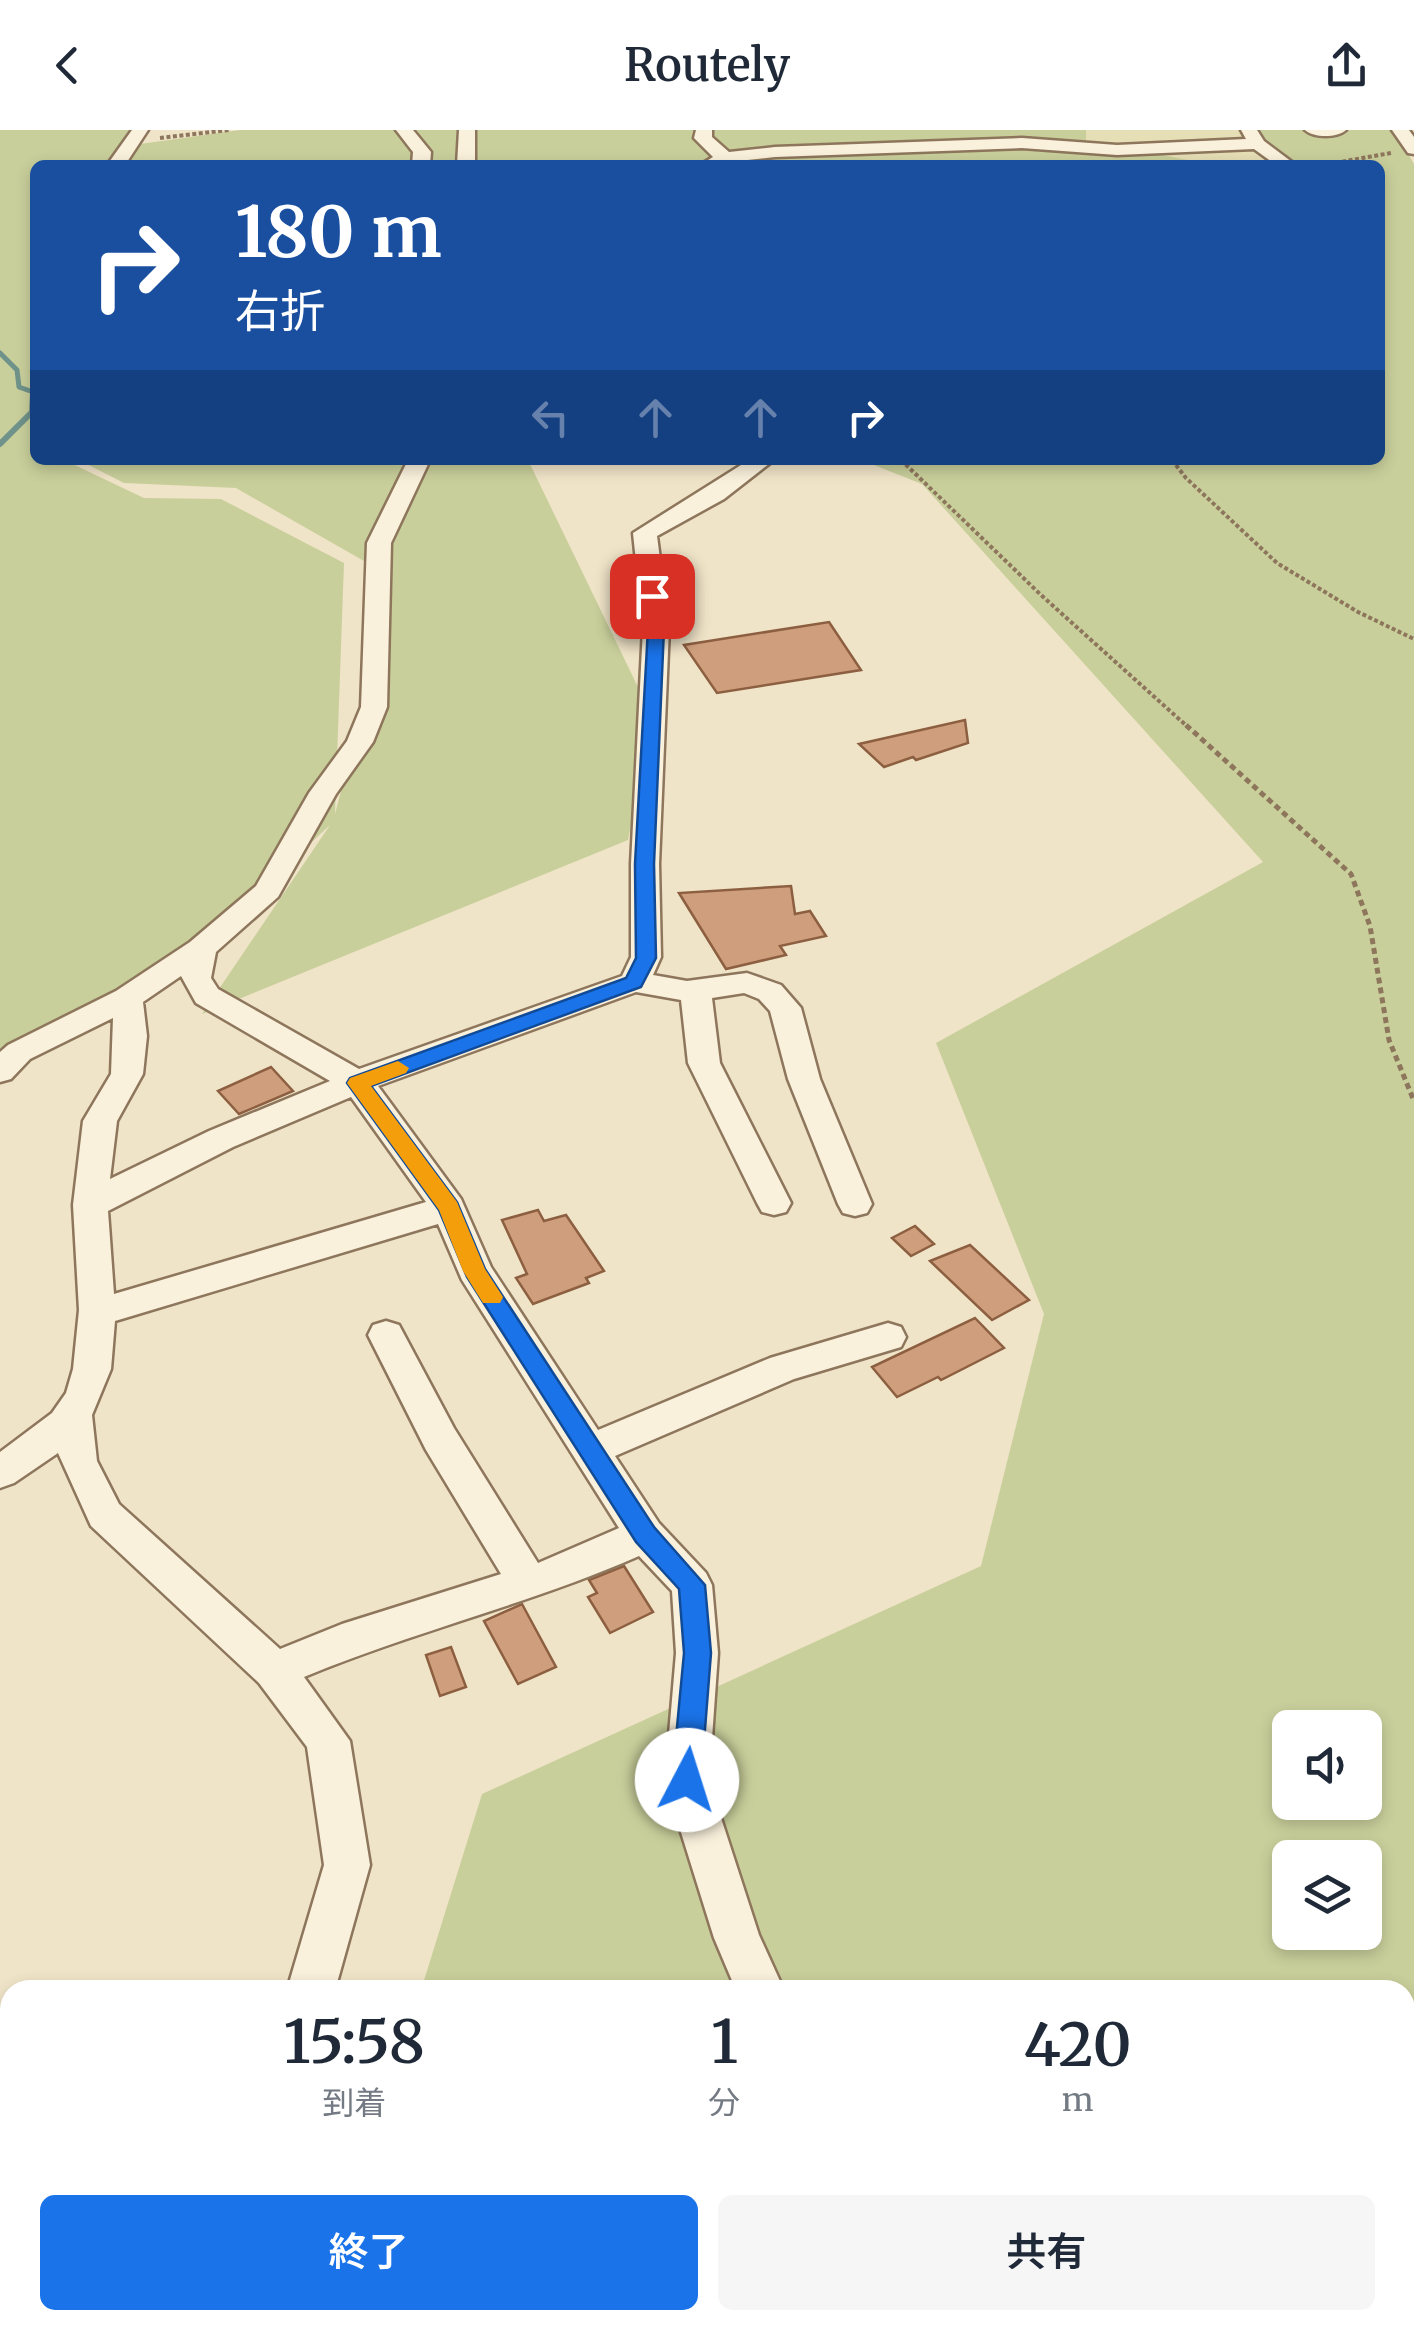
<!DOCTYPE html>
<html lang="ja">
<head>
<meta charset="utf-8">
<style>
	body { margin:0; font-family:Merriweather,"Noto Sans JP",serif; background:#f6f6f7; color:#1f2937; height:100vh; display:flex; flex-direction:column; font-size:38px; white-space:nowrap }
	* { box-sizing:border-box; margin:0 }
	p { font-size:32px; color:#747a83 }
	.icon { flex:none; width:55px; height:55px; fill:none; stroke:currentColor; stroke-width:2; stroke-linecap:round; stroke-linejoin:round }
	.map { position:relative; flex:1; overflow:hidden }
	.side { position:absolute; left:0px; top:1850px; width:1415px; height:350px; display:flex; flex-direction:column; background:#fff; border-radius:30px 30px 0 0; box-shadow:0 5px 15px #0003 }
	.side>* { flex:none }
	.top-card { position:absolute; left:30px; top:30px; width:1355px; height:305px; border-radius:15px; box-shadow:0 5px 15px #0003; background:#1a4fa0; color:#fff; overflow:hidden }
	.buttons { position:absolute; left:1272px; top:1580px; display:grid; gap:20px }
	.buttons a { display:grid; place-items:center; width:110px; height:110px; border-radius:15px; background:#fff; box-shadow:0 5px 15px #0003; font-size:50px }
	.pin { position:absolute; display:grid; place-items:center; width:85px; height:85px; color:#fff; margin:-42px; border-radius:20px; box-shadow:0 5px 15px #0006 }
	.me { position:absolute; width:110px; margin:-55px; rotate:5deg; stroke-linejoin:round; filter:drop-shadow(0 0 8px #0008) }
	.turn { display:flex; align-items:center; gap:35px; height:210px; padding:0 40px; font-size:45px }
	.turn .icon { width:130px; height:130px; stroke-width:2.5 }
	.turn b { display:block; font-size:70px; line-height:85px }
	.lanes { display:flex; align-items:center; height:95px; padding:0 40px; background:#0003; justify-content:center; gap:50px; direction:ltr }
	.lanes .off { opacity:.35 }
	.eta { display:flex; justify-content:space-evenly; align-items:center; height:170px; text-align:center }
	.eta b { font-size:60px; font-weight:600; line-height:70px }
	.primary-button { display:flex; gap:20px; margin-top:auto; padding:20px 40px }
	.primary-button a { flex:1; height:115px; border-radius:15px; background:#1a73e8; color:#fff; font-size:40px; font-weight:600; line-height:115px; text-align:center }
	.primary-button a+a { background:#f6f6f7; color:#1f2937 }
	header { display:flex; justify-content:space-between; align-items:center; height:130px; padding:0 40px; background:#fff; font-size:45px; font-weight:600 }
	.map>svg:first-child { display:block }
	.farmland { fill:#e6deb5 }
	.green { fill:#c9cf9b; fill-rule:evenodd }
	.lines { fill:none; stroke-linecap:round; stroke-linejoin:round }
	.stream-far1 { stroke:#6f938a; stroke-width:5 }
	.stream { stroke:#6f938a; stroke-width:6 }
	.building { fill:#cf9f7d; stroke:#8d5f41; stroke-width:2.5 }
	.minor-casing { stroke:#8d765c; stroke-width:5 }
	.path-far1 { stroke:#8d765c; stroke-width:4; stroke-dasharray:4 2.5; stroke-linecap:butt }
	.path { stroke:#8d765c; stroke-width:5; stroke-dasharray:6 4; stroke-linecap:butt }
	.minor { fill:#faf1dc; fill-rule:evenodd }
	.route { fill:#1a73e8; stroke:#114b97; stroke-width:2.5 }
	.slow { fill:#f59e0b }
</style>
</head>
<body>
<header><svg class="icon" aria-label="back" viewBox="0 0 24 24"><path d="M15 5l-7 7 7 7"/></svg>Routely<svg class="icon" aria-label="share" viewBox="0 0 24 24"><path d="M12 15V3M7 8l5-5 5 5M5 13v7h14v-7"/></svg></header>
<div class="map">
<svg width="1414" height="2200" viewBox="0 0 1414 2200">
	<rect width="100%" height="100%" fill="#f0e4c8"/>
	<path class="farmland" d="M1086 0H1249L1267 35H1214L1086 21Z"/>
	<path class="green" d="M0 0H147L133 15 240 0H1086V20L1146 22 1214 35H35V330H64L144 368 221 369 344 433 335 684 377 523 378 439 236 358 124 353 79 330H528L652 586 628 710 202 884 330 695 188 828 0 931Z
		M1249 0H1395L1414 34V2200H920L916 2190H1405V1860H421L482 1664 981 1436 1044 1184 936 913 1263 732 922 354 861 330H1380V35H1267ZM1290 1598H1365V1672H1290ZM1290 1728H1365V1802H1290Z"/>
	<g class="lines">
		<path class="stream-far1" d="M0 223 17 240 19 257 33 262V266"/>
		<path class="stream" d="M0 314 32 282 33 263"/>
	</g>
	<path class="building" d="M829 492 861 540 717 563 684 515Z
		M965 590 968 613 916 630 913 627 884 637 859 614Z
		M791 756 795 784 810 781 826 806 780 816 786 825 726 839 679 763Z
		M271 937 293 961 239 984 218 961Z
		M538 1080 544 1091 566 1085 604 1141 586 1148 589 1153 533 1174 516 1148 527 1144 502 1090Z
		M915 1096 934 1114 911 1126 892 1108Z
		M970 1115 1029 1170 992 1190 930 1131Z
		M975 1188 1004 1218 941 1250 938 1247 897 1267 872 1237Z
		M624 1436 653 1482 610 1503 588 1467 597 1463 589 1450Z
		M522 1474 556 1537 518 1554 484 1491Z
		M451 1517 466 1557 440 1566 426 1525Z"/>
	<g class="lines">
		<g class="minor-casing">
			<path id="minor" d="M132 0H148L125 35H107Z
				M396 0H413L431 22 430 35H412L413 22Z
				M459 0H475V35H457Z
				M696 0H712V7L729 22 775 17 1022 8 1117 15 1246 9 1241 0H1257L1264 11 1296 35H1276L1254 19 1117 25 1022 18 775 27 700 35 713 27 694 8Z
				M1305 0H1346C1337 8 1314 8 1305 0Z
				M1392 0H1409L1414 7V24L1408 23Z
				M408 330H430L391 413 387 577 373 612 336 664 278 767 216 822 211 848 218 859 359 939 622 846 631 827V734L643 498 633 403 749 330H774L724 369 657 406 669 498 659 734 661 827 653 845 687 851 747 843 781 855 801 878 820 949 872 1074 867 1083 855 1086 843 1083 838 1074 788 949 770 881 759 869 744 863 712 868 720 933 791 1073 786 1082 774 1085 762 1082 757 1073 688 933 681 870 636 862 378 956 461 1069 491 1137 598 1300 770 1228 888 1193 901 1197 906 1207 901 1217 794 1249 615 1326 659 1393 706 1443 712 1455 718 1523 709 1651 759 1805 784 1860H736L714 1808 665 1651 676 1523 672 1461 639 1426C530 1474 414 1501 304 1547L350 1611 370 1735 335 1860H287L324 1735 307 1617 259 1553 91 1396 58 1323 14 1353 0 1358V1322L52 1283 66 1263 73 1239 79 1180 73 1075 83 991 111 944 113 888 30 929 11 949 0 952V922L8 915 116 861 190 812 256 756 309 663 347 611 361 577 367 413ZM181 846 196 873 330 951 209 1001 110 1049 117 991 143 944 147 906 143 872ZM351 967 426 1072 114 1164 108 1081 233 1017ZM438 1094 462 1150 619 1398 538 1433 454 1298 399 1195 386 1191 373 1195 368 1205 426 1320 501 1444 342 1494 280 1519 119 1374 97 1331 92 1285 111 1239 115 1191Z
				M162 2190H214L216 2200H162Z
				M859 2190H911L914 2200H860Z"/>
		</g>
		<path class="path-far1" d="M160 8 229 0
			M1323 35 1391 23
			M901 330 1041 465 1189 598
			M1172 330 1186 348 1277 433 1358 482 1414 509"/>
		<path class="path" d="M1186 595 1351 744 1370 796 1389 910 1414 971"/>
		<use href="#minor" class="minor"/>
	</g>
	<path class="route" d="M652 461 660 466 664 498 654 734 656 828 641 857 371 956 457 1072 485 1139 654 1397 705 1455 711 1523 701 1650 697 1660 687 1663 677 1660 672 1650 684 1523 679 1459 636 1412 467 1147 439 1080 347 953 350 948 626 848 636 828 635 734 648 498 644 466Z"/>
	<path class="slow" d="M398 931 409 938 406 943 371 956 457 1072 485 1139 503 1167 500 1173H483L463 1141 439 1080 347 953 350 948Z"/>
</svg>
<div class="buttons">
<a><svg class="icon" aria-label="sound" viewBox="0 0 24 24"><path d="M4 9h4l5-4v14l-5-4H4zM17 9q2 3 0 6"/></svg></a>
<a><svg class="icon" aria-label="layers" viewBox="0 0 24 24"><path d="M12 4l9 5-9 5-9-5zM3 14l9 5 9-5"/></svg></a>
</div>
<div class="pin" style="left:652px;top:466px;background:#d93025"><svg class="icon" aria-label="arrive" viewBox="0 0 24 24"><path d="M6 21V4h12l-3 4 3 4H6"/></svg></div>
<svg class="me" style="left:687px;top:1650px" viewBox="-20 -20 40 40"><circle r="19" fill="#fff"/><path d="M0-13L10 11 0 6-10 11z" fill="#1a73e8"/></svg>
<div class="top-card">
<div class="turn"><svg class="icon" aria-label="right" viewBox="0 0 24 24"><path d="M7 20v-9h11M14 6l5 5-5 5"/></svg><div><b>180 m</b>右折</div></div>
<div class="lanes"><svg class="icon off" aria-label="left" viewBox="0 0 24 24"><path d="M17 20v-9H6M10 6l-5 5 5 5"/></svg><svg class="icon off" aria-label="ahead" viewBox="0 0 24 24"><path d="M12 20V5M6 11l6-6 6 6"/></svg><svg class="icon off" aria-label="ahead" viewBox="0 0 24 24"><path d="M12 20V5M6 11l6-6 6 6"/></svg><svg class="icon" aria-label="right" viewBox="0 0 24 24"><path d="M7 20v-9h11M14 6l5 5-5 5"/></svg></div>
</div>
<section class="side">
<div class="eta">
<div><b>15:58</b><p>到着</p></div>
<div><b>1</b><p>分</p></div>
<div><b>420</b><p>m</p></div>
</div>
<div class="primary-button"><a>終了</a><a>共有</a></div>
</section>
</div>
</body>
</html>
